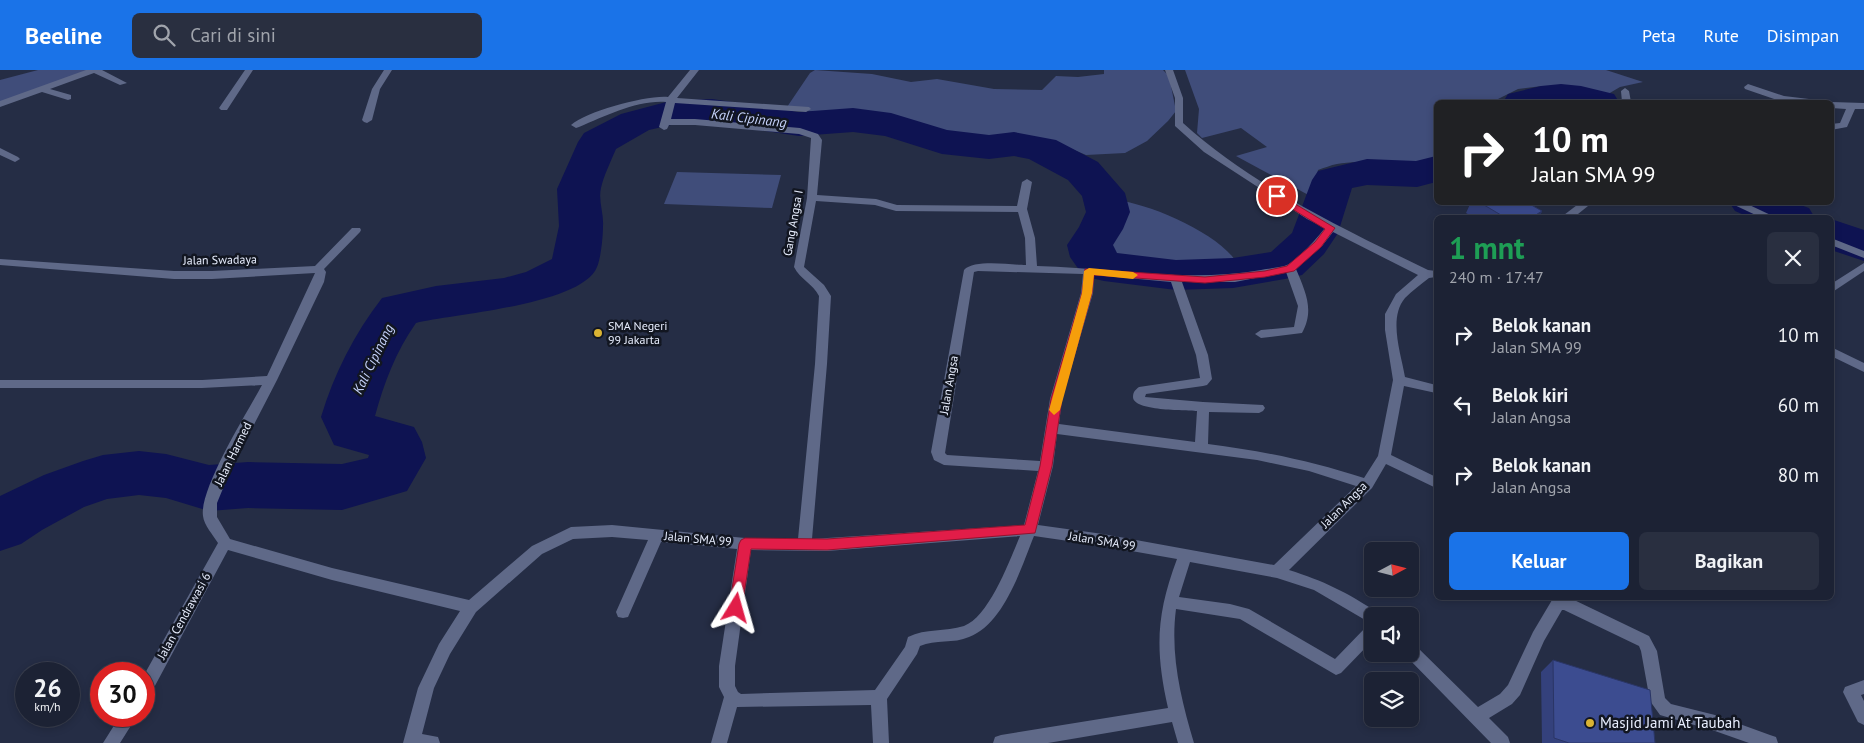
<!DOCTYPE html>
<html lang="id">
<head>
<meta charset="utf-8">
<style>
	body { margin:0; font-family:"PT Sans",sans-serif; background:#292f40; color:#f1f3f6; height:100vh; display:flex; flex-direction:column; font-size:19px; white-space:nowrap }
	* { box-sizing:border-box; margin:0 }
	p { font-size:16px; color:#a0a4ac }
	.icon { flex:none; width:28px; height:28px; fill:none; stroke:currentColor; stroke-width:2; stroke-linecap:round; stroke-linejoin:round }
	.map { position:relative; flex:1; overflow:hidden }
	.details { position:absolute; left:1434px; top:145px; width:400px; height:385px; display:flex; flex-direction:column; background:#1c2234; border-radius:8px; box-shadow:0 2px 8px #0003,0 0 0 1px #3a3f4f }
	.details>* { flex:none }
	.banner { position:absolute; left:1434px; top:30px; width:400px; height:105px; border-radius:8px; box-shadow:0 2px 8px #0003,0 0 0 1px #3a3f4f; background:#202124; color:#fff; overflow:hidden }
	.needle { width:32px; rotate:83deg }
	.tools { position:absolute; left:1364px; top:472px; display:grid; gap:10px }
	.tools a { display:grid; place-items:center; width:55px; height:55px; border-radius:8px; background:#1c2234; box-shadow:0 2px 8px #0003,0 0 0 1px #3a3f4f; font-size:25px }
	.speed { position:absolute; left:15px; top:592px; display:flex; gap:10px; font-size:25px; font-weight:700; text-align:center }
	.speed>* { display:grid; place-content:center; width:65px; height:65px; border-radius:50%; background:#1c2234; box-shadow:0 2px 8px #0003,0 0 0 1px #3a3f4f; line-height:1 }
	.speed small { font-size:12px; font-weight:400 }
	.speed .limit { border:8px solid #d22; background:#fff; color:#111 }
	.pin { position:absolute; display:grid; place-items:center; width:42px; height:42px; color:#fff; margin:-21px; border:2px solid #fff; border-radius:50%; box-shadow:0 1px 5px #0007 }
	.me { position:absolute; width:55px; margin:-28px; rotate:8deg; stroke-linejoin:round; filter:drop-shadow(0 0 4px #0008) }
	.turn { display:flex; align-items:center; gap:18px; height:105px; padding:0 15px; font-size:22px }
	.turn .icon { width:65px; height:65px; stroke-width:2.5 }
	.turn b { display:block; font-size:35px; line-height:42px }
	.round { display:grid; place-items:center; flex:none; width:52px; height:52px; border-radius:8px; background:#292f40 }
	.overview { display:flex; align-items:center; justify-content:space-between; height:85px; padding:0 15px }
	h1 { font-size:30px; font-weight:700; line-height:38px; color:#1e9e55 }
	.action { display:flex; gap:10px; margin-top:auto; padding:10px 15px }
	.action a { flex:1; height:58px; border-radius:8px; background:#1a73e8; color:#fff; font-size:20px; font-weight:700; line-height:58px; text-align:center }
	.action a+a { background:#292f40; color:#f1f3f6 }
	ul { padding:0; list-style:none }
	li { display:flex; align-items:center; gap:15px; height:70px; padding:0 15px }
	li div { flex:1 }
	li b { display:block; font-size:19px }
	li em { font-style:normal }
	header { display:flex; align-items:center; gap:30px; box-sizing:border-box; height:70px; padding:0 25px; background:#1a73e8; color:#fff }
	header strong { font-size:24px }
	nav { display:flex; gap:28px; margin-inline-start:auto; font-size:18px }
	.search { width:350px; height:45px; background:#292f40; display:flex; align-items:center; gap:12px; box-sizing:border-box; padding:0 18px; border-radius:8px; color:#a0a4ac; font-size:19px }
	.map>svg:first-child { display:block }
	.green { fill:#404d7a }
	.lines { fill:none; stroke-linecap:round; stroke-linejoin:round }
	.river { fill:#0e1352; fill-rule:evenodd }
	.street { fill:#5f6988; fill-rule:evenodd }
	.wall { fill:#34417c }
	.shaded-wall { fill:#2a3565 }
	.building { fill:#3c4c90; stroke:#2a3565 }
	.route { fill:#e11d48; stroke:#92132f }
	.slow { fill:#f59e0b }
	.poi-dot { fill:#dab333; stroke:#121621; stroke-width:2 }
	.labels { text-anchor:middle; stroke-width:5; stroke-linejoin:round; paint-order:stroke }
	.street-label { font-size:12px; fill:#e8eefe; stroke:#121621 }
	.poi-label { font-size:12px; fill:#e8eefe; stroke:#121621; text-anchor:start }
	.water-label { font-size:14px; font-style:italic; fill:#c6d3fb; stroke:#121621 }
	.near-poi-label { font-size:15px; fill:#e8eefe; stroke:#121621; text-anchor:start }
</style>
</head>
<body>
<header>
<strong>Beeline</strong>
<div class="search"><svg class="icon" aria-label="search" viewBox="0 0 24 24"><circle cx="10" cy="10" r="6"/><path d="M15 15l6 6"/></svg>Cari di sini</div>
<nav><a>Peta</a><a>Rute</a><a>Disimpan</a></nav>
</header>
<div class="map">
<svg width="1864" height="673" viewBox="0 0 1864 673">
	<rect width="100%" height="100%" fill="#252d45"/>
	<path class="green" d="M38 0H90L0 33V10Z
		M815 0 872 4 911 12 937 9 994 19 1042 20 1056 6 1078 7 1104 4V0H1163L1169 6 1176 41 1168 51 1147 71 1125 83 1086 85 1057 73 1008 64 980 69H968L943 60 870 42 852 40 821 42 785 40 810 3Z
		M1185 0H1606L1643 12 1620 17 1603 27 1579 20 1542 16 1518 19 1492 32H1436V87C1418 100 1362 88 1337 94 1331 95 1324 98 1318 100L1314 128 1236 86 1267 77 1241 58 1202 68 1197 63 1199 39Z
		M677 102 781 105 772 138 664 134Z
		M1115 130C1149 133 1220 164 1237 193L1233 196C1206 197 1140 204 1118 194 1114 192 1109 188 1105 185L1102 175 1116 141Z"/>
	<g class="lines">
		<path class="river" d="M1561 14 1581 16 1614 24 1619 32H1503L1508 24 1541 16Z
			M712 29 799 42 853 38 891 43 947 60 989 65 1014 62 1056 70 1098 92 1125 123 1130 142 1123 159 1113 175 1117 183 1176 190 1233 188 1271 182 1292 163 1312 110 1318 101 1367 89 1416 91 1436 86V112L1417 117 1367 115 1352 118 1338 163 1324 184 1302 205 1285 209 1233 218 1176 220 1104 211 1087 207 1077 197 1070 187 1067 175 1079 157 1086 142 1082 126 1068 110 1029 89 1014 86 989 89 942 84 885 66 853 62 799 66 712 53 671 55 649 60 616 79C611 91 604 105 601 118 598 130 604 144 603 156 603 166 601 188 597 197 582 235 453 244 416 253 396 281 384 313 375 346L414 357 422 372 426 388 407 421 342 440 248 438 209 441 166 428 139 425 107 429 84 437 42 460 21 474 0 481V426L44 405 83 391 103 385 139 381 166 384 209 395 248 392 342 394 368 388 369 385 334 375 321 347C334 304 354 264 382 228L436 216 504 208 526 202 552 189 559 156 557 119 578 72 584 63 621 44 670 31Z
			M1729 132H1792L1809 138 1815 148H1751L1735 141Z
			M1831 149 1864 160V191L1831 180Z"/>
		<path class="street" d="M86 0H102L127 13 120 15 94 3 50 19 71 25V29L68 30 42 22 0 37V31Z
			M245 0H253L227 40H221L219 38Z
			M384 0H392L380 19 372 50 367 53 364 52 362 50 372 19Z
			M690 0H699L677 28 809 37 811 39 806 42 675 33 671 49H695L800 58 818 64 822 70 817 125 876 129 897 135 1017 136 1022 112 1027 109 1032 112 1027 139 1035 168 1037 196C1111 198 1187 213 1261 200 1268 198 1280 198 1287 195 1300 188 1316 169 1325 158L1307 149 1204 82 1175 56V28L1165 0H1173L1183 28V53C1254 117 1342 158 1428 200L1436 201V207L1429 208C1421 214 1412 221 1405 228 1388 248 1401 283 1405 307L1436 315V323L1404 316 1391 385 1436 407V418L1386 394 1372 418 1289 500C1324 511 1346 522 1377 542L1379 546H1372V554L1314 520 1277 508 1190 492 1179 527 1230 534 1249 539 1335 589 1367 556 1372 554V571L1341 603 1336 605 1240 549 1176 539C1170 585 1181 629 1194 673H1178L1172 652 1048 673H993L995 667 1001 665 1168 638C1155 580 1156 545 1177 489L1103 476 1034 466C1021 498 1004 554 969 567 954 574 935 569 920 576L917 584 887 629 889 673H873L871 635 737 637 727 673H711L724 627 719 617V596L737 479 661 472 628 547 623 548 618 547 616 542 648 470 612 467 573 469 542 484 476 542 450 584 434 618 422 664 438 667 440 673H403L418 618 439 574 460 541 332 510 228 480 150 625 144 627V605L218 473C213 465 204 455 203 446 199 419 248 341 262 315L202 318H0V310H202L267 306 315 203 212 209H174L0 195V189L174 201H212L315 196 352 158H360L361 160 360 162 324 199 326 202 324 212 277 310 231 399 217 433V447L230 469 332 498 469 530 532 476 571 457 612 455 745 468 798 469 815 294 819 226C813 214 800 209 794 197L807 128 811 68 799 64 695 55H669L667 59 664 60 659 57 666 32C636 30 606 46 579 57L576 58 571 55C587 41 647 25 668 27ZM816 131 875 135 896 141 1018 142 1025 168 1026 195C1011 195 974 189 964 200L931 382 934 390 944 395 1038 401 1024 455 812 469 827 294 831 226 824 215 804 197ZM1333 162 1418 205 1396 224 1385 244V260L1393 310 1378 386 1364 408C1311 391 1263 381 1208 374L1209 342 1259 343 1263 341 1265 338 1263 335 1203 332 1145 327 1146 324 1203 316 1207 315 1212 309 1208 285 1182 212H1235L1286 202 1298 236 1294 257 1261 260 1255 264 1261 268 1302 263C1315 240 1305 221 1296 199L1322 176ZM978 201 1083 204 1081 223 1050 329 1040 391 947 385 945 383 974 202ZM1094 205 1171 212 1196 285 1200 308 1139 317C1135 320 1133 322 1133 327 1133 341 1185 340 1197 341L1195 372 1059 354 1062 329 1093 223ZM1057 364 1257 390 1309 401 1356 416 1274 495 1103 464 1038 455 1053 396ZM1020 466C1010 490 989 547 964 556 945 562 926 558 908 567L905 577 875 620 741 624 738 622 735 616V596L751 480 827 481Z
			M1748 14 1784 26 1809 29 1814 32H1783L1745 19 1744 17Z
			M1625 18 1629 21 1631 32H1622L1621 21Z
			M1830 32H1831L1864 33V39H1855L1847 57 1831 60V54L1840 53 1846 39 1831 38Z
			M0 78 18 87 20 89 15 92 0 85Z
			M1581 132H1593L1573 148H1560Z
			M1728 132H1743L1777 148H1762Z
			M1831 168 1864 181V188L1831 175Z
			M1864 193V201L1831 223V214Z
			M1831 277 1864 293V302L1831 286Z
			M1561 528H1570L1649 566 1657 581 1665 628 1671 634 1715 645 1770 665 1776 667 1778 673H1749L1715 661 1660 645 1650 631 1641 581 1639 576 1564 540H1562L1544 571 1520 625 1512 634 1489 648 1508 667 1510 673H1491L1404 584H1410V573L1415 575 1478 637 1500 624 1508 615 1533 562 1552 530Z
			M1864 610V624L1861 625 1864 631V655L1858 652 1843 622 1845 617Z
			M120 646H137L120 673H103Z"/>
	</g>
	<path class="wall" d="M1471 132H1526L1542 141 1539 148H1475L1466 143Z
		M1553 590 1655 673H1542L1541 602Z"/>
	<path class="shaded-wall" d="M1542 141 1539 148H1531Z"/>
	<path class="building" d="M1479 132H1526L1542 141 1531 148H1506Z
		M1553 590 1650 620 1655 673H1569L1554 668Z"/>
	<path class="route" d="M1277 123 1335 158 1321 177 1294 201 1265 207 1205 213 1094 205 1092 223 1062 329 1052 396 1035 463 827 480 751 479 742 538 741 542 736 544 731 542 729 538 739 474 741 470 745 468 827 469 1025 455 1040 396 1051 329 1082 223 1085 199 1205 207 1265 201 1287 196 1315 172 1325 159 1274 128V124Z"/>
	<path class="slow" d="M1089 198 1133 202 1138 205 1133 209 1094 205 1092 223 1060 340 1054 345 1049 340 1082 223 1084 201Z"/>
	<g class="poi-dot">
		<circle cx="598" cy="263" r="5"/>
		<circle cx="1590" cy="653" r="5"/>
	</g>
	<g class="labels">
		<g class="street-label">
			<text transform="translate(793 153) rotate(-80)" y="4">Gang Angsa I</text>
			<text transform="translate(220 190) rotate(-1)" y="4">Jalan Swadaya</text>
			<text transform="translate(949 315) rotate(-80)" y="4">Jalan Angsa</text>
			<text transform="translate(233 384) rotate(-64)" y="4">Jalan Harmed</text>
			<text transform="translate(1344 435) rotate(-45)" y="4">Jalan Angsa</text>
			<text transform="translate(698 469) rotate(5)" y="4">Jalan SMA 99</text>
			<text transform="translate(1102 471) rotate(9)" y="4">Jalan SMA 99</text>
			<text transform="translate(184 546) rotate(-61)" y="4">Jalan Cendrawasi 6</text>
		</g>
		<g class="poi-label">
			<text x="608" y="260">SMA Negeri<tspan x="608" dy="14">99 Jakarta</tspan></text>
		</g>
		<g class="water-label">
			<text transform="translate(749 48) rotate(7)" y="5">Kali Cipinang</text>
			<text transform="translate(373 289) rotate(-64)" y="5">Kali Cipinang</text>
		</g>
		<g class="near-poi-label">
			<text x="1600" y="658">Masjid Jami At Taubah</text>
		</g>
	</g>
</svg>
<div class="tools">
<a><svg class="needle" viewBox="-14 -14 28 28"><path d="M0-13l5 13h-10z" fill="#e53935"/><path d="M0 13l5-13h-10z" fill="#a0a4ac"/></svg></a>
<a><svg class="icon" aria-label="sound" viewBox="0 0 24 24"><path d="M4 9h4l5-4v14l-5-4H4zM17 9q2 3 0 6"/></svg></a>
<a><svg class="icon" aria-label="layers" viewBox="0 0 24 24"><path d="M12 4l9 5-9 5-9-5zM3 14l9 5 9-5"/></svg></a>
</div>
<div class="speed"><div>26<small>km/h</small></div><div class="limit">30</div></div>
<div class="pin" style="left:1277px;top:126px;background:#d93025"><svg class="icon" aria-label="arrive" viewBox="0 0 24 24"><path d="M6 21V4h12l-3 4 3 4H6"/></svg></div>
<svg class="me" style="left:736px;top:538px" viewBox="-20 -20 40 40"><path d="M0-17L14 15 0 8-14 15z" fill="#e11d48" stroke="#fff" stroke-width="4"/></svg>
<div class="banner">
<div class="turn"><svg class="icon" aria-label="right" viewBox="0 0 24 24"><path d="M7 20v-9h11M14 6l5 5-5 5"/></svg><div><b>10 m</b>Jalan SMA 99</div></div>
</div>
<section class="details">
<div class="overview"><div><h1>1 mnt</h1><p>240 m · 17:47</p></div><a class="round"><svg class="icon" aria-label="close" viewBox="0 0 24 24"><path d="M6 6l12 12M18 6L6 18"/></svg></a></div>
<ul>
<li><svg class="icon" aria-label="right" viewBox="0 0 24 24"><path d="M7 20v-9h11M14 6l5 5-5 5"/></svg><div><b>Belok kanan</b><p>Jalan SMA 99</p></div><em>10 m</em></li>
<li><svg class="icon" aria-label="left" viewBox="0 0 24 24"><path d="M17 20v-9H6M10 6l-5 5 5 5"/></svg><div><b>Belok kiri</b><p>Jalan Angsa</p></div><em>60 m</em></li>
<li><svg class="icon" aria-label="right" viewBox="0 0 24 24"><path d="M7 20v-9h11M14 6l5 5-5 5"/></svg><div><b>Belok kanan</b><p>Jalan Angsa</p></div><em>80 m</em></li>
</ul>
<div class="action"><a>Keluar</a><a>Bagikan</a></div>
</section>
</div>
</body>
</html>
